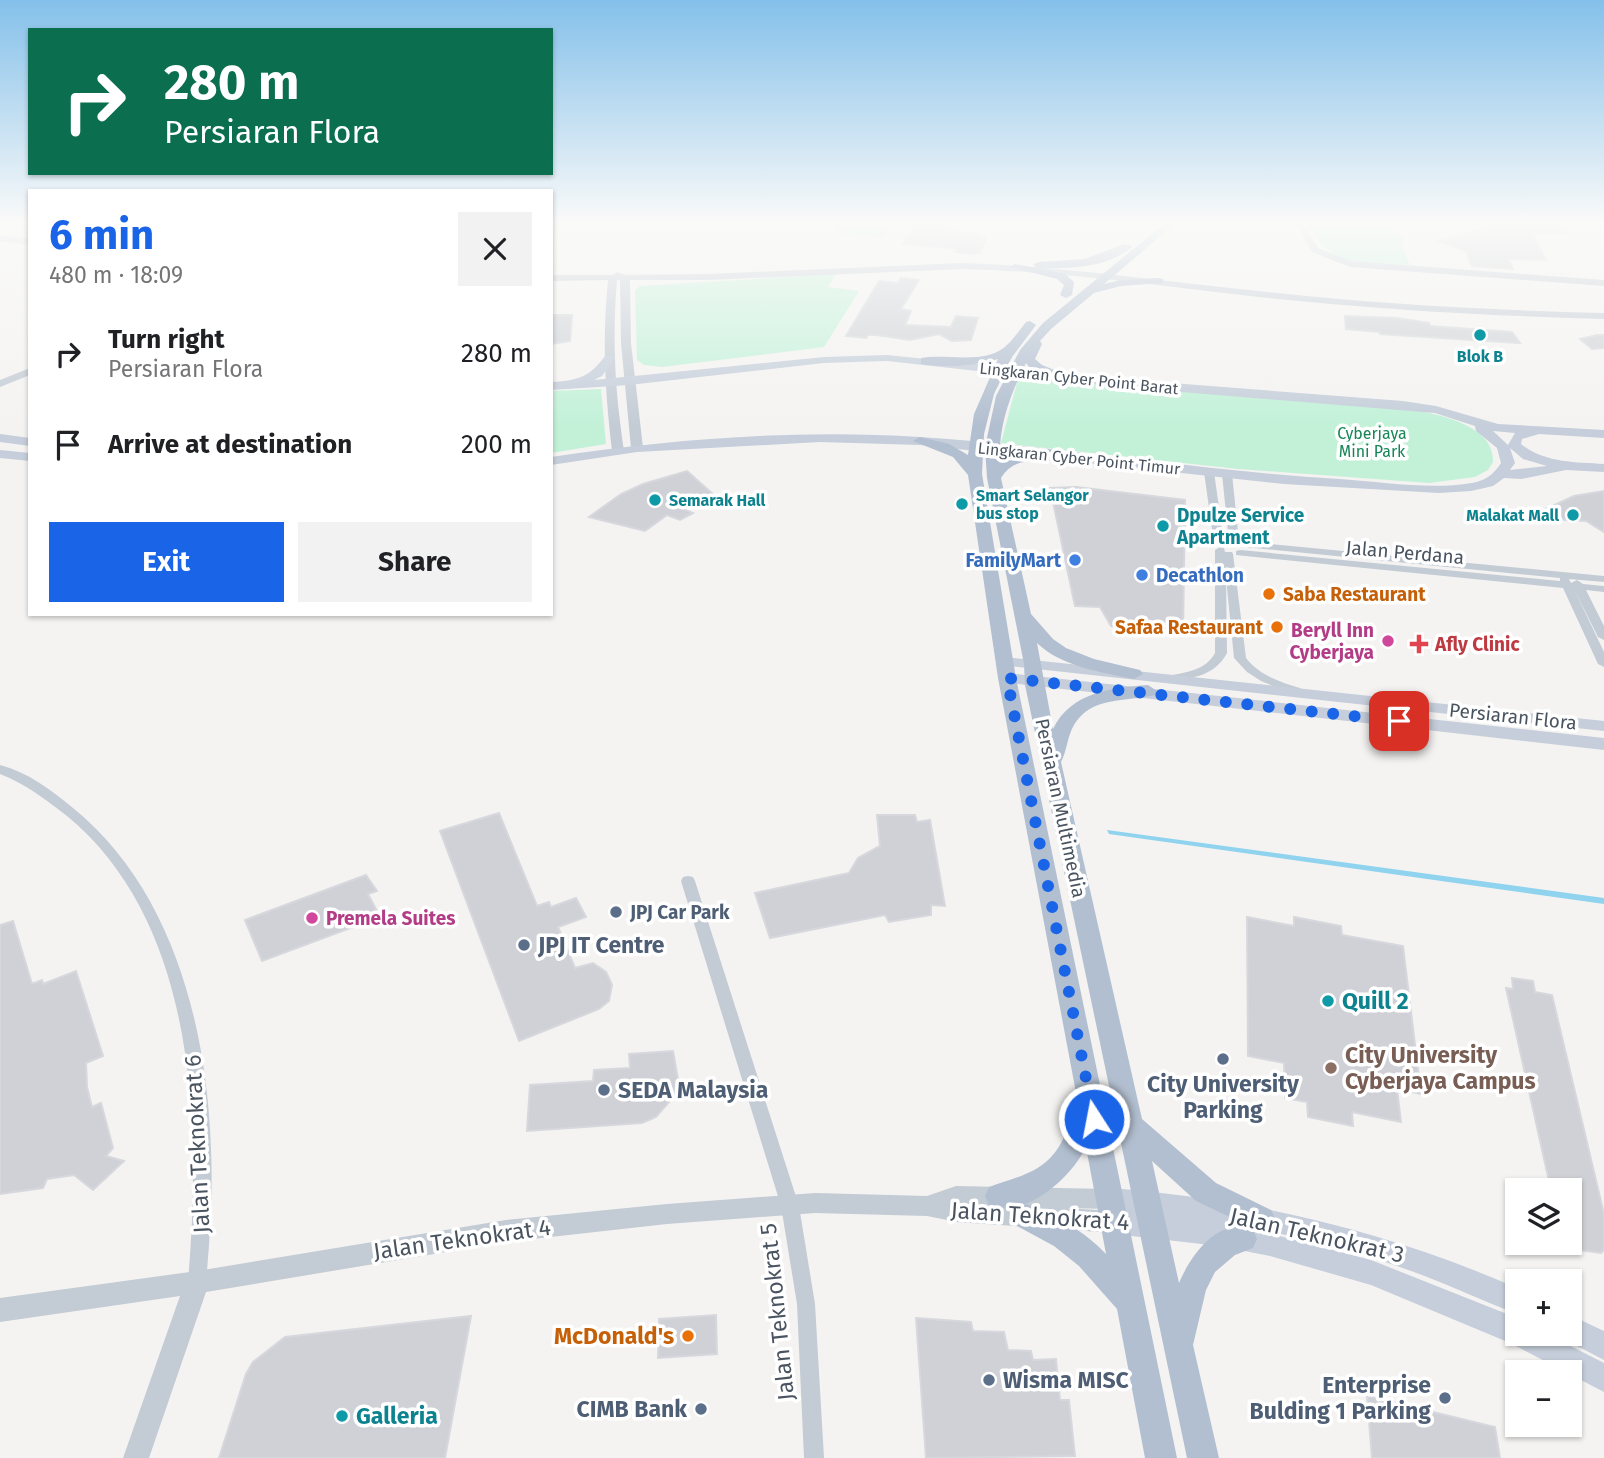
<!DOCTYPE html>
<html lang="en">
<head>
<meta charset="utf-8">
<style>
	body { margin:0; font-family:"Fira Sans",sans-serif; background:#f2f2f2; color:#202124; height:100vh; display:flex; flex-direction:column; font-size:26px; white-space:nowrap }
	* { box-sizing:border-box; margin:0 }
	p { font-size:23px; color:#757577 }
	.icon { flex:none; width:38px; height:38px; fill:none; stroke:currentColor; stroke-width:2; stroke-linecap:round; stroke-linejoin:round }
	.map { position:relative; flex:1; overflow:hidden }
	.side { position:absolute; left:28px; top:189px; width:525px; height:427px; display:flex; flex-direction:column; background:#fff; border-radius:0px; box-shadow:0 2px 5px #0004 }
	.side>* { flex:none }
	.banner { position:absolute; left:28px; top:28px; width:525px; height:147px; border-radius:0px; box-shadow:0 2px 5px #0004; background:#0b6e4f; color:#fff; overflow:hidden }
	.buttons { position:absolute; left:1505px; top:1178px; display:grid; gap:14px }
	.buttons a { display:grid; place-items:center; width:77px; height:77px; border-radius:0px; background:#fff; box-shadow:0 2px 5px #0004; font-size:35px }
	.pin { position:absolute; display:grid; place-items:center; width:60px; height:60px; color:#fff; margin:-30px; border-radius:14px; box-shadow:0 4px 10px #0006 }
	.me { position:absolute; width:77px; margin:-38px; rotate:349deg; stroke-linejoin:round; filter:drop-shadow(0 0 5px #0008) }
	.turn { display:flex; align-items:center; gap:24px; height:147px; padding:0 21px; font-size:32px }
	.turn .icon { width:91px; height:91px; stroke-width:2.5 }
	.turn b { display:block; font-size:49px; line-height:60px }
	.round { display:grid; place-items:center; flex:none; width:74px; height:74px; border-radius:0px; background:#f2f2f2 }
	.overview { display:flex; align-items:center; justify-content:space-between; height:119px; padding:0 21px }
	h1 { font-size:42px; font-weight:700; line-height:52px; color:#1a64e7 }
	.primary-button { display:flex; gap:14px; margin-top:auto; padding:14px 21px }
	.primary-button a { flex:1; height:80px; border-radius:0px; background:#1a64e7; color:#fff; font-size:28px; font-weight:700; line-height:80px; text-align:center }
	.primary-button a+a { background:#f2f2f2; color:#202124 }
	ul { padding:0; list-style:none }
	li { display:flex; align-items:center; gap:21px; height:91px; padding:0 21px }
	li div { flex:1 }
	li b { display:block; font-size:26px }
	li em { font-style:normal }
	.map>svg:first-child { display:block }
	.green { fill:#c2f1d8 }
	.water { fill:#8fd3ee }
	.building { fill:#cfd1d6; stroke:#d6d8dd; stroke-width:2 }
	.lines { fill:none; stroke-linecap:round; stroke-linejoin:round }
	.minor { fill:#c3cbd4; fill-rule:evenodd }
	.tertiary { fill:#c3cbd4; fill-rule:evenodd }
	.secondary { fill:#c5ceda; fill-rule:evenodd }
	.primary { fill:#b2bfd0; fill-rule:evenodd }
	.route { stroke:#1a64e7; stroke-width:12; stroke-dasharray:0 21.6 }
	.culture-dot { fill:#0f9aa8; stroke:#fff; stroke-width:2.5 }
	.shop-dot { fill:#3f7fe0; stroke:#fff; stroke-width:2.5 }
	.food-dot { fill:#e8710a; stroke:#fff; stroke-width:2.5 }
	.hotel-dot { fill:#d1479c; stroke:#fff; stroke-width:2.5 }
	.health-dot { fill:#e0444e; stroke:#fff; stroke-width:2.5 }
	.service-dot { fill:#5c6f8a; stroke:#fff; stroke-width:2.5 }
	.education-dot { fill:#8d6e63; stroke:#fff; stroke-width:2.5 }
	.labels { text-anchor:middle; stroke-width:7; stroke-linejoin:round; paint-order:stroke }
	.far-culture-label { font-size:16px; font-weight:bold; fill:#0d838f; stroke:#fff; text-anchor:start }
	.far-street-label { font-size:16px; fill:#4a5460; stroke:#fff }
	.far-park-label { font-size:16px; fill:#178556; stroke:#fff }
	.culture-label { font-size:19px; font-weight:bold; fill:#0d838f; stroke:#fff; text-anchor:start }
	.street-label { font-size:19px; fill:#4a5460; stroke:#fff }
	.shop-label { font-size:19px; font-weight:bold; fill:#366cbe; stroke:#fff; text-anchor:end }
	.food-label { font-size:19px; font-weight:bold; fill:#c56008; stroke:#fff; text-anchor:start }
	.hotel-label { font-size:19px; font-weight:bold; fill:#b23c85; stroke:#fff; text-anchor:end }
	.health-label { font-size:19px; font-weight:bold; fill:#be3a42; stroke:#fff; text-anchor:start }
	.service-label { font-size:19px; font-weight:bold; fill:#4e5e75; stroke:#fff; text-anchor:start }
	.near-service-label { font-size:23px; font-weight:bold; fill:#4e5e75; stroke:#fff; text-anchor:start }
	.near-culture-label { font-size:23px; font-weight:bold; fill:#0d838f; stroke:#fff; text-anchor:start }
	.near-education-label { font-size:23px; font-weight:bold; fill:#785e54; stroke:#fff; text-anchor:start }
	.near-street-label { font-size:23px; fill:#4a5460; stroke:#fff }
	.near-food-label { font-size:23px; font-weight:bold; fill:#c56008; stroke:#fff; text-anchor:end }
</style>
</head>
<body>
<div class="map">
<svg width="1604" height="1458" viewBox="0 0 1604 1458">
	<rect width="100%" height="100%" fill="#f4f3f2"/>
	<path class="green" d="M841 223 892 226 884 238 834 234Z
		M1306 223H1391L1396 233 1406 238 1401 244 1410 265 1343 260 1322 245Z
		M836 274 828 287 859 291 824 347 662 367 644 365 637 360 635 290 640 286Z
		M1019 375 1411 409C1439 415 1495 425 1493 462L1488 470 1475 477 1429 483 1238 469 1001 443Z
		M601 389 606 444 551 453V391Z"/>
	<path class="water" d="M1107 830 1604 898V904L1109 834Z"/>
	<path class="building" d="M916 223 951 226 949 231 973 233 985 236 983 239H986L980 253 971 254 955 252 957 249 903 244Z
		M1502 223H1562L1569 234 1532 233 1546 260 1508 259 1513 269 1472 266 1466 251 1438 241Z
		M901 278 919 280 901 309 911 311 905 325 951 327 956 316 978 318 971 340 952 341 939 334 910 340 876 335H868L866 338 846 336 879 281 898 283Z
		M551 315H572L570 341 551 344Z
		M1345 316 1397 318 1429 323 1430 326 1512 332 1520 343 1380 334V332L1346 329Z
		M1597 335H1604V348L1592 349 1580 339Z
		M687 471 714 495 681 508 693 513 680 520 667 515 645 531 589 517 621 494 643 484Z
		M1076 487 1185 500 1183 634 1111 626 1100 607 1075 606 1050 488Z
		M1604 491V532L1586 521 1550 519 1537 513 1574 496Z
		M499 813 537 906 549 902 551 907 576 898 586 917 558 927 575 968 593 963 606 972 612 985 609 1001 599 1009 519 1041 440 831Z
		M877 815H915L917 822 930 820 945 906 931 905V915L889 922 885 915 770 938 755 893 849 873 858 858 880 846Z
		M366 875 377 891 368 894 380 917 262 961 245 920Z
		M1247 917 1294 926V917L1341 926 1342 935 1403 946 1421 1094 1397 1089 1401 1122 1352 1112 1353 1126 1308 1117 1307 1102 1285 1098 1284 1063 1248 1056Z
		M13 921 32 984 42 980 43 984 76 971 103 1056 86 1063 87 1087 92 1107 101 1103 113 1148 106 1156 124 1161 93 1190 74 1175 47 1179 43 1188 0 1194V925Z
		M1512 978 1533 981 1535 992 1552 995 1604 1214V1250L1601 1253 1580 1250 1570 1244V1190H1551L1506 988 1513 989Z
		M673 1051 679 1085 676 1094 656 1117 642 1123 527 1131 530 1085 593 1081 594 1070 630 1068 629 1054Z
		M716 1315 717 1354 658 1358 659 1319Z
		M471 1316 445 1458H219L246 1374 253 1362 285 1337Z
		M916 1318 971 1322 973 1331 1004 1332 1008 1350 1031 1351 1033 1360 1056 1359 1060 1400H1069L1075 1456 926 1458Z
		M1367 1396 1495 1427 1500 1458H1372Z"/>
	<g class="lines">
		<path class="minor" d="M1209 469 1214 472 1224 543 1219 546 1214 543 1204 472Z
			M1227 471 1232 474 1239 541 1604 576V582L1569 579 1571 583 1577 580 1583 584 1604 586V592L1586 590 1604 626V640L1598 637 1574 589 1604 652V667L1598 664 1563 588 1236 555V551L1240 550 1560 581V578L1235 546 1229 542 1222 474Z
			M1220 547 1224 548 1225 552H1232L1233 554 1246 658C1259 675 1280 682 1300 688L1302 691 1300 694H1292L1261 681 1247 672 1234 658 1226 578 1227 653C1215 675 1195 678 1172 681L1166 678 1168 676C1186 672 1205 671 1215 653V550Z
			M0 765C29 773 50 789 73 808 172 888 207 1026 211 1149 213 1193 210 1238 206 1282L204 1288 197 1291 190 1288 188 1282C201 1128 198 924 67 816 45 799 26 784 0 774Z
			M688 876 693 877 695 881 799 1206 815 1304 824 1458H804L797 1304 781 1206 681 881 683 877Z"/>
		<path class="tertiary" d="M1295 223H1303L1318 248 1351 261 1604 280V286L1350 267 1312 252Z
			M0 235 30 239V245L0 241Z
			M962 263C1062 266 1160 281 1259 291 1373 304 1489 310 1604 313V319C1489 316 1373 309 1259 297 1160 286 1062 271 962 269L708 280H630L631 343 643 448 637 451 631 448 621 343 620 280H617C612 341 615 391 624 451L618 454 612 451C605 391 602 341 608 280L551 281V275H613L617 272 625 275 708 274Z
			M30 368V375L0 387V380Z
			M956 1186 1110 1189 1118 1192 1121 1199 1118 1206 1110 1209 1066 1208 1114 1211 1122 1215 1126 1222 1122 1229 1114 1233 957 1222 927 1216 815 1213 667 1224 506 1242 206 1292 149 1458H123L180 1296 0 1322V1298L197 1271 506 1220 667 1204 815 1193 927 1196Z"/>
		<path class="secondary" d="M609 355 615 358 602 376 594 380 824 357 887 355 1133 380 1403 401 1436 406 1498 424 1604 430V438L1539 434 1522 439 1521 444C1545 463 1574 462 1604 464V472L1566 470 1521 479 1504 478 1493 486 1471 491 1439 493 1284 484 920 445 820 442 637 452 551 465V457C672 439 797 429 920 437 1060 446 1200 471 1340 479 1383 482 1430 490 1472 483 1485 481 1494 474 1501 463L1497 448 1476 431 1475 426 1435 413 1133 388 887 361 824 363 629 385 551 390V382C577 381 590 377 605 356ZM1493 431 1515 433 1508 445ZM1510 448 1523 459 1547 466 1510 470 1515 463Z
			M0 434 30 438V446L0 442Z
			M0 450 30 453V461L0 458Z
			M1005 657 1604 721V731L999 665 997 662 999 659Z
			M1007 673 1604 738V750L1001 682 999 678Z
			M1110 1188C1252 1199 1386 1231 1517 1288V1314C1485 1302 1454 1287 1422 1275 1366 1254 1308 1238 1249 1228L1371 1260 1517 1318V1334H1547L1604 1363V1392L1510 1343 1371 1285 1270 1256 1219 1246 1114 1234 1105 1230 1101 1222 1105 1214 1113 1211 1101 1207 1097 1199 1101 1191Z
			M1570 1315 1604 1331V1360L1560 1337 1559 1334H1570Z"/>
		<path class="primary" d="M1165 223H1176L1104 284 1121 280 1159 278 1163 279V283L1121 286 1094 293 1051 329 1040 341 1042 344 1035 359 1042 365 1074 378 1068 382 1063 381 1032 371 1026 363C1011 393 998 426 1000 461 1015 452 1049 443 1063 455 1046 470 1019 449 1001 478L1031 614 1053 639 1066 648 1094 659 1140 670 1143 674 1134 679C1101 672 1062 667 1037 643L1053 729C1071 692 1111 688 1148 685L1157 691 1155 695C1126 702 1091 696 1074 725 1067 737 1067 751 1061 762L1142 1119 1216 1183 1271 1210 1275 1219 1271 1228 1261 1232 1196 1201 1152 1161 1179 1283C1191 1255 1218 1216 1253 1230L1257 1239 1253 1248 1235 1255 1215 1272 1206 1290 1193 1345 1219 1458H1187L1025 685 1024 664 987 478 985 447 996 396 1020 350 1043 323Z
			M1124 244 1133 246C1109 268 1070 269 1038 268L1065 274 1074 282 1072 295 1066 298 1060 295 1064 285 1057 279 1010 267 1015 264 1037 268 1033 265 1038 262 1085 259Z
			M1030 321 1036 325 1012 357 994 394 984 434 982 474 1016 678 1177 1458H1145L1117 1309 1079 1266 1054 1246 1017 1226 1013 1217 1017 1208 1027 1204C1055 1215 1086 1232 1106 1254L1086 1147C1071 1178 1026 1219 989 1205L985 1196 989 1187C1022 1175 1049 1172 1065 1135 1070 1123 1071 1110 1077 1098L998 678 968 475 953 457 913 441 920 437 949 444 968 455 974 414 998 359C975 366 945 368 921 364V358C946 353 988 366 1008 344 1014 338 1020 330 1026 322Z"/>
	</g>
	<linearGradient id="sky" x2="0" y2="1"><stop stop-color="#84c0ea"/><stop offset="0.52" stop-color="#fafaf9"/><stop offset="1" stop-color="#fafaf9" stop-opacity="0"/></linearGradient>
	<rect width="1604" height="427" fill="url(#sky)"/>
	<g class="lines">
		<path class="route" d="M1094 1119 1007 678 1399 721"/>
	</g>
	<g class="culture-dot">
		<circle cx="1480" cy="335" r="7"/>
		<circle cx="655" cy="500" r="7"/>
		<circle cx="962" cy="504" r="7"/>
		<circle cx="1573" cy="515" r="7"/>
		<circle cx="1163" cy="526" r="7"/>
		<circle cx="1328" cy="1001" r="7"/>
		<circle cx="342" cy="1416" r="7"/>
	</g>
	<g class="shop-dot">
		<circle cx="1075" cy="560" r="7"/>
		<circle cx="1142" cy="575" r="7"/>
	</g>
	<g class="food-dot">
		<circle cx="1269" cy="594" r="7"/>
		<circle cx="1277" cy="627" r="7"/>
		<circle cx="688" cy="1336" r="7"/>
	</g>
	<g class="hotel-dot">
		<circle cx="1388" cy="641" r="7"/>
		<circle cx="312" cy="918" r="7"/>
	</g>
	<path class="health-dot" d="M1415.5 633.5h7v7h7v7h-7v7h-7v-7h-7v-7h7z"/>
	<g class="service-dot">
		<circle cx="616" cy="912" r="7"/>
		<circle cx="524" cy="945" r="7"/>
		<circle cx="1223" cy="1059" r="7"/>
		<circle cx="604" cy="1090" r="7"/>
		<circle cx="989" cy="1380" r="7"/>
		<circle cx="1445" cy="1398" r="7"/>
		<circle cx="701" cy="1409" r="7"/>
	</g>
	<circle class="education-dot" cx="1331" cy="1068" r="7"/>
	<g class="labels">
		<g class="far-culture-label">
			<text x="1480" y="362" text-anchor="middle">Blok B</text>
			<text x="976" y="501">Smart Selangor<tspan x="976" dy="18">bus stop</tspan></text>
			<text x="669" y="506">Semarak Hall</text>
			<text x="1559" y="521" text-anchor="end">Malakat Mall</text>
		</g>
		<g class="far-street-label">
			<text transform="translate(1079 378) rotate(6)" y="6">Lingkaran Cyber Point Barat</text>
			<text transform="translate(1079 458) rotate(6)" y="6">Lingkaran Cyber Point Timur</text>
		</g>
		<g class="far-park-label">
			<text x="1372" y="439">Cyberjaya<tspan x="1372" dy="18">Mini Park</tspan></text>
		</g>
		<g class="culture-label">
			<text x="1177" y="522">Dpulze Service<tspan x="1177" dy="22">Apartment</tspan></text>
		</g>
		<g class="street-label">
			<text transform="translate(1405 552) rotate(5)" y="7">Jalan Perdana</text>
			<text transform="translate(1513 716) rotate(6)" y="7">Persiaran Flora</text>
			<text transform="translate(1061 808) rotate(78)" y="7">Persiaran Multimedia</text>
		</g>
		<g class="shop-label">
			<text x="1061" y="567">FamilyMart</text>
			<text x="1156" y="582" text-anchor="start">Decathlon</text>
		</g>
		<g class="food-label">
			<text x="1283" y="601">Saba Restaurant</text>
			<text x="1263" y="634" text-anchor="end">Safaa Restaurant</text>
		</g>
		<g class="hotel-label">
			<text x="1374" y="637">Beryll Inn<tspan x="1374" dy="22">Cyberjaya</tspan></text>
			<text x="326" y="925" text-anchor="start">Premela Suites</text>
		</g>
		<g class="health-label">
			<text x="1435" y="651">Afly Clinic</text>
		</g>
		<g class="service-label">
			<text x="630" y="919">JPJ Car Park</text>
		</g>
		<g class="near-service-label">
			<text x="538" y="953">JPJ IT Centre</text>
			<text x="1223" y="1092" text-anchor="middle">City University<tspan x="1223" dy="26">Parking</tspan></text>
			<text x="618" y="1098">SEDA Malaysia</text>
			<text x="1003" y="1388">Wisma MISC</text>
			<text x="1431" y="1393" text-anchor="end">Enterprise<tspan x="1431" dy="26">Bulding 1 Parking</tspan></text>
			<text x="687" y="1417" text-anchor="end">CIMB Bank</text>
		</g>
		<g class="near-culture-label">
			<text x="1342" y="1009">Quill 2</text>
			<text x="356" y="1424">Galleria</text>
		</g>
		<g class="near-education-label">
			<text x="1345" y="1063">City University<tspan x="1345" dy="26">Cyberjaya Campus</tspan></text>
		</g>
		<g class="near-street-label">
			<text transform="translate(197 1144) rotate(-93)" y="8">Jalan Teknokrat 6</text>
			<text transform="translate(1040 1216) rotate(4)" y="8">Jalan Teknokrat 4</text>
			<text transform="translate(1317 1235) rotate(13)" y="8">Jalan Teknokrat 3</text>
			<text transform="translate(462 1239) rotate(-8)" y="8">Jalan Teknokrat 4</text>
			<text transform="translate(777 1312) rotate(-96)" y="8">Jalan Teknokrat 5</text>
		</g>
		<g class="near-food-label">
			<text x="674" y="1344">McDonald's</text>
		</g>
	</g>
</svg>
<div class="buttons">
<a><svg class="icon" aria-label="layers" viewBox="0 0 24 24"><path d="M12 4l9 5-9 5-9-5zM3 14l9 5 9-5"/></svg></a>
<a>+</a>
<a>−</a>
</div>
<div class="pin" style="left:1399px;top:721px;background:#d93025"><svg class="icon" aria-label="arrive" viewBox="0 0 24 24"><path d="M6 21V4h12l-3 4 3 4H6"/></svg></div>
<svg class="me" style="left:1094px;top:1119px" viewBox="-20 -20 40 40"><circle r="17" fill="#1a64e7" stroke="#fff" stroke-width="3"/><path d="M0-11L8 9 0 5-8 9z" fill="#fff"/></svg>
<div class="banner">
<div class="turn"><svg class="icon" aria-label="right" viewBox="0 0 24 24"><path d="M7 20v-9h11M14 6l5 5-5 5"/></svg><div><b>280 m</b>Persiaran Flora</div></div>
</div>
<section class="side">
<div class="overview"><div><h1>6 min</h1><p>480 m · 18:09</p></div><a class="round"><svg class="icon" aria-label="close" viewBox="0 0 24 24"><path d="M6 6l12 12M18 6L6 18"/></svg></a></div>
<ul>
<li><svg class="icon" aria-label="right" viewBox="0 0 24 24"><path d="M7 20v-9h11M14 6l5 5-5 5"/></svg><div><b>Turn right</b><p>Persiaran Flora</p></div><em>280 m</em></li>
<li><svg class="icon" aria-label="arrive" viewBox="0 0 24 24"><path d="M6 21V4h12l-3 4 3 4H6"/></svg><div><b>Arrive at destination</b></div><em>200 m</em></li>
</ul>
<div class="primary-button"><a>Exit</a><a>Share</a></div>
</section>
</div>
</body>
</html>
